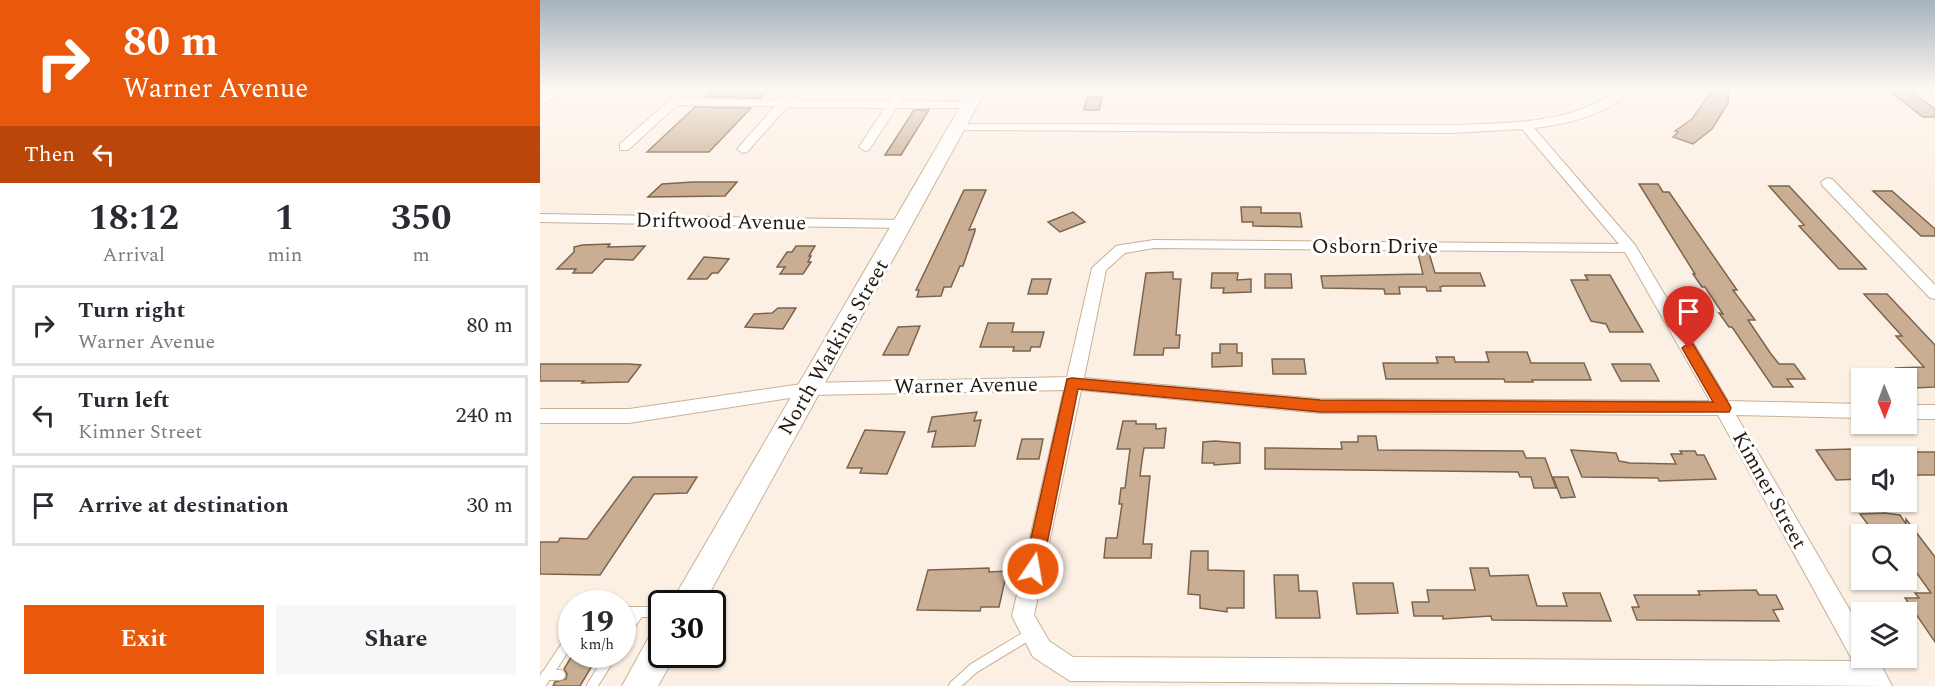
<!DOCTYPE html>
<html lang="en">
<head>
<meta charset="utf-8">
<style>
	body { margin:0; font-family:Spectral,serif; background:#f7f7f7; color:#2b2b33; height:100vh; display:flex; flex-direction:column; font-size:22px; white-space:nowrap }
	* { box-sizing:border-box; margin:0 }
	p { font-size:20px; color:#7c7c81 }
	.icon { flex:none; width:33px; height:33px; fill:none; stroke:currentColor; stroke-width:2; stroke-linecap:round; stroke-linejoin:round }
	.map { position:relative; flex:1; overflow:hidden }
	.drawer { display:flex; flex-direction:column; background:#fff; width:540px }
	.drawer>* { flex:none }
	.banner { background:#ea580c; color:#fff; overflow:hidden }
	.needle { width:39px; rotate:179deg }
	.tools { position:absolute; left:1311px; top:368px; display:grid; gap:12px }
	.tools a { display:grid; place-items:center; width:66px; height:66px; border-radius:0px; background:#fff; box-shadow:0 2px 4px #0004; font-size:30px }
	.speed { position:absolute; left:18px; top:590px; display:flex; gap:12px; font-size:30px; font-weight:700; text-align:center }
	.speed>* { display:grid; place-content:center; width:78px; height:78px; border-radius:50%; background:#fff; box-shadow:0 2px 4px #0004; line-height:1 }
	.speed small { font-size:15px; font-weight:400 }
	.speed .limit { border:3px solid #111; border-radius:9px; background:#fff; color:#111 }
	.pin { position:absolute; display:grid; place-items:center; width:51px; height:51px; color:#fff; margin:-62px -26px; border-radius:50% 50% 50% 0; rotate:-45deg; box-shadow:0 0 6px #0007 }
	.pin .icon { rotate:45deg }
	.me { position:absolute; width:66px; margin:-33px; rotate:12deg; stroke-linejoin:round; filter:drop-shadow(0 0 4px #0008) }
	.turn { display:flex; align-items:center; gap:21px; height:126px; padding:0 24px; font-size:27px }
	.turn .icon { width:78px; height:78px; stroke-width:2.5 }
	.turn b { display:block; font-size:42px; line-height:51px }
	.then { display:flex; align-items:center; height:57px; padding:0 24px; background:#0003; gap:12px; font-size:22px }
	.eta { display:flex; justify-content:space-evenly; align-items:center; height:102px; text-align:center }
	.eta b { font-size:36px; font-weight:700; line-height:42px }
	.primary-button { display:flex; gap:12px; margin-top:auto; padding:12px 24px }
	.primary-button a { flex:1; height:69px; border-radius:0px; background:#ea580c; color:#fff; font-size:24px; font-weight:700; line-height:69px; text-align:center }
	.primary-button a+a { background:#f7f7f7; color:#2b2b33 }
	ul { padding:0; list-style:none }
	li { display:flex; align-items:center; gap:18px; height:81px; margin:0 12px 9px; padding:0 12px; border:3px solid #e1e1e2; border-radius:0px }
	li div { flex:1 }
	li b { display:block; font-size:22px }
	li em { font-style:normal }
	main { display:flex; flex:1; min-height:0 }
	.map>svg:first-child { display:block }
	.building { fill:#c9ae94; stroke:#7c644c; stroke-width:1.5 }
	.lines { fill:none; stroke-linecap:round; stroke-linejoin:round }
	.lane-casing { stroke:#cab095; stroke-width:12 }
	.street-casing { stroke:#cab095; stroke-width:2 }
	.secondary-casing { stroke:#cab095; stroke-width:2 }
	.lane { stroke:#fff; stroke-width:10 }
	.street { fill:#fff; fill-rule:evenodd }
	.secondary { fill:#fff; fill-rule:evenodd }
	.route { fill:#ea580c; stroke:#983908; stroke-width:1.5 }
	.labels { text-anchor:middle; stroke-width:6; stroke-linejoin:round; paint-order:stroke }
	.street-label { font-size:21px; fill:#241a10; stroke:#fff }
</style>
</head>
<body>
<main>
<section class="drawer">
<div class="banner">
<div class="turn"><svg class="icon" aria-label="right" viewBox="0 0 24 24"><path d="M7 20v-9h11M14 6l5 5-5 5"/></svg><div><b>80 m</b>Warner Avenue</div></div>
<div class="then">Then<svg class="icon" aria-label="left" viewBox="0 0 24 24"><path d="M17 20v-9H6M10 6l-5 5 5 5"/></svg></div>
</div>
<div class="eta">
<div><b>18:12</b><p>Arrival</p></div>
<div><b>1</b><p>min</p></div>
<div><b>350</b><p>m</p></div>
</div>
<ul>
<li><svg class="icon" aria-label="right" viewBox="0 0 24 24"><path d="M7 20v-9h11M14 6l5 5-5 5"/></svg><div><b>Turn right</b><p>Warner Avenue</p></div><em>80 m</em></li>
<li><svg class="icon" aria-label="left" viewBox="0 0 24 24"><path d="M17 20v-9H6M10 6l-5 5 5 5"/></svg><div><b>Turn left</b><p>Kimner Street</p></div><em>240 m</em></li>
<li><svg class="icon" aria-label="arrive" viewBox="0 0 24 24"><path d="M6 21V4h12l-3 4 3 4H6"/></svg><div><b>Arrive at destination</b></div><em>30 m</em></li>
</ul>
<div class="primary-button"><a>Exit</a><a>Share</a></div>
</section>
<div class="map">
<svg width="1395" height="686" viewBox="0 0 1395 686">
	<rect width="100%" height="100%" fill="#fcf0e5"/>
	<path class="building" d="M173 90H228L220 98 166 97Z
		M1172 90H1189L1188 103 1172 129 1153 144 1133 137 1138 132 1135 131 1152 119Z
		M1348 90H1369L1395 109V117H1383Z
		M547 97H562L559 110H544Z
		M155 107 211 108 169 152H107Z
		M374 110H389L361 155H345Z
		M153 182H197L185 196 108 197 122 184Z
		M1099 184H1118L1123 192H1129L1197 290H1193L1215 320H1208L1231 354 1239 364H1254L1265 379H1247L1253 387H1233L1192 327H1189L1179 313 1183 314 1165 287H1162L1153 274H1155Z
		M1229 186H1249L1326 269H1299L1259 226 1264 225Z
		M424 190H446L429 230 435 229V231L423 266H420L411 287H404L401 296 377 297 379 290H376Z
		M1333 191H1352L1395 229V236H1381Z
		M701 207H721V213H760L762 227 713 226V222H702Z
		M533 212 545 222 520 232 508 222Z
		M70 244 68 247 105 246 93 260 65 259 52 273H33L36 269H17L34 252V247L42 245Z
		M256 246H275L269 256H271L268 262H271L263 274H240L245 267H237L247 252H252Z
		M889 253 895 273H940L945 286H904L900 287 901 291H887L886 287H859L860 294H845L844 289 783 288 781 276 883 274 878 254Z
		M164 257 189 259 178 273H172L167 279H148Z
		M633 272V279H641L636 335H640L639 348H624L623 355H594L606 273Z
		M672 273H698L697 280 711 279V292L683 293 684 288H671Z
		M725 274H751L752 288H725Z
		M1045 275H1070L1103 332H1070L1066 324 1051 321 1031 280H1048Z
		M492 279H511L507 294H488Z
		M1324 294H1347L1395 345V387L1373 388 1356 368 1384 367 1356 336H1362Z
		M238 308H256L243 329 205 327 214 314 232 313Z
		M448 323H474L472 332H504L500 347H491L490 351H473L474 347H440Z
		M380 326 368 355H343L358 327Z
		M680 344H697V353H702V366L672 367V353H680Z
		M946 352H987L991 363H1044L1051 380H992L993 382H965L964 379H846L843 363H898L896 357H914L915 362H949Z
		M732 359H764L766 374H733Z
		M0 364H89L101 365 88 382 42 383 44 381H0Z
		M1072 364H1110L1119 381H1081Z
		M437 412 434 421 441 420 435 446 392 447 396 431 388 432 392 417Z
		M583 421H596V424H616V429L626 428 624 448H604L602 460 600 476H610L603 544H612L611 558H564L566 538H577L582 504H579L581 488H585L590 449H577Z
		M325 430 365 432 347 474 320 473 322 468H307Z
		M818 436H836L838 450 983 451 986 458H1005L1016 488H994L991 477H980L978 472 725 469V448L802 449 801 442H818Z
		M482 439H503L499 459H477Z
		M675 441 700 443V463L674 465V463H662L663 442Z
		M1313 449 1322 461V479L1296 480 1276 450Z
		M1031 450 1076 453 1079 461 1090 463 1136 464 1131 454H1142L1140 451H1155L1157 455H1164L1176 479 1119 481 1118 478 1042 477Z
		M1366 452H1395V475H1366Z
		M93 477H157L147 493 114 494 60 575 0 574V542H18L20 538 47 539Z
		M1013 477H1028L1035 497 1021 498Z
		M1345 513 1360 515 1366 524V519L1395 557V642L1365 598H1379L1375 593H1391L1366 558V534H1335L1320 514Z
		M651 551H668V570L704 571V608H687V612L660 608V595L648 594Z
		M449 568V572L467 571 459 607H441L440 611 377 610 388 570Z
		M930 568H948L950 576 988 575 997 606H1027L1023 593H1060L1071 621 952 620 951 616 903 619V616H874L872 602H889L887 590H935Z
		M734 575H758L759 591H777L780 618H736Z
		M813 583H853L858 613 817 614Z
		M1216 590 1219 595H1236L1243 609 1233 610 1239 621 1097 620 1092 607H1099L1094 595H1160L1158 591Z
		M33 654H59L40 686H13L15 682 26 679 27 674 24 669Z"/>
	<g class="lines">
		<g class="lane-casing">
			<path id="lane" d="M82 612H122
				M82 637 99 612
				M6 675H20
				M0 685 32 637
				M52 686 72 654
				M414 686 434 668 492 633"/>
		</g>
		<g class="street-casing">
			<path id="street" d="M8 90H19L22 93 0 106V98L9 92Z
				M141 90H152L144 99 241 100 250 90H261L253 100 349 101 357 90H367L361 101 429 102 435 105 429 108H356L329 150 325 151 319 147 345 108 247 107 207 152 203 153 197 149 235 106 137 105 88 150H80V144Z
				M1079 90H1091C1068 115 1027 124 994 128L1095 245 1188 401 1322 404V418L1196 415 1322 631V657H1337L1352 686 530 681 493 657 472 616 524 390 269 395 89 423H0V409H89L269 383 527 377 552 268 576 246 581 245 614 240 1079 244 982 129 913 133 418 130 412 126 414 124 913 125C971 123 1029 124 1079 90ZM614 248 1085 252 1170 401 780 399 544 378 566 270 585 253ZM541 390 780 413 1178 415 1313 661 533 657 509 641 494 615Z
				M1287 178 1292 179 1395 285V299L1390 298 1282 185 1281 182Z
				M0 214 363 220 370 224 363 228 0 222Z
				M1366 405H1395V419H1366Z"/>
		</g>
		<g class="secondary-casing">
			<path id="secondary" d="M430 90H446L164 603H131Z
				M122 631V654H136L118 686H82L110 635Z"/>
		</g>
		<use href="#lane" class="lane"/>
		<use href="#street" class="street"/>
		<use href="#secondary" class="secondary"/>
	</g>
	<linearGradient id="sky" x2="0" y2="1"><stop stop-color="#a6b2bd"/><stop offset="0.48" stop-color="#fef8f3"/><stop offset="1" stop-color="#fef8f3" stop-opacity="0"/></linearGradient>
	<rect width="1395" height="186" fill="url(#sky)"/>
	<path class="route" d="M1149 343 1153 344 1189 404 1191 408 1189 412H780L538 389 502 569 499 575 493 577 487 575 484 569 527 379 532 378 780 400 1173 402 1142 348Z"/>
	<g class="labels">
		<g class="street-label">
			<text transform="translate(181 221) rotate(1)" y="7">Driftwood Avenue</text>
			<text x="835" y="253">Osborn Drive</text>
			<text transform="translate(293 347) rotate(-60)" y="7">North Watkins Street</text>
			<text transform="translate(426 385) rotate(-1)" y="7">Warner Avenue</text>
			<text transform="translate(1230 490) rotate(61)" y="7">Kimner Street</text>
		</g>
	</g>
</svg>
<div class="tools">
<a><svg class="needle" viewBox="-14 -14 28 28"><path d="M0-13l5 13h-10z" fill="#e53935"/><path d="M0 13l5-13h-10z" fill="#7c7c81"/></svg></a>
<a><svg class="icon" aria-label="sound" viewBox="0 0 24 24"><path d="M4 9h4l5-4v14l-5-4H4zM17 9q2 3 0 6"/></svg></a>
<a><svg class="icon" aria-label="search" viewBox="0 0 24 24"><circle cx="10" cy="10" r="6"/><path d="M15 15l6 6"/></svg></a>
<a><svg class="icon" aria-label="layers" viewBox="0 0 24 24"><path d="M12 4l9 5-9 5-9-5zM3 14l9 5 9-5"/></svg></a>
</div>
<div class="speed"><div>19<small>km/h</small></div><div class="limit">30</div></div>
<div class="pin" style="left:1149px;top:348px;background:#d93025"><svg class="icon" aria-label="arrive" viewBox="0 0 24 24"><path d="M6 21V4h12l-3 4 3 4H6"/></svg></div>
<svg class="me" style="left:493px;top:569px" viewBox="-20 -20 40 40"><circle r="17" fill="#ea580c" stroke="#fff" stroke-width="3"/><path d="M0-11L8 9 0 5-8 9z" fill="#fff"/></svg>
</div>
</main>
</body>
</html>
